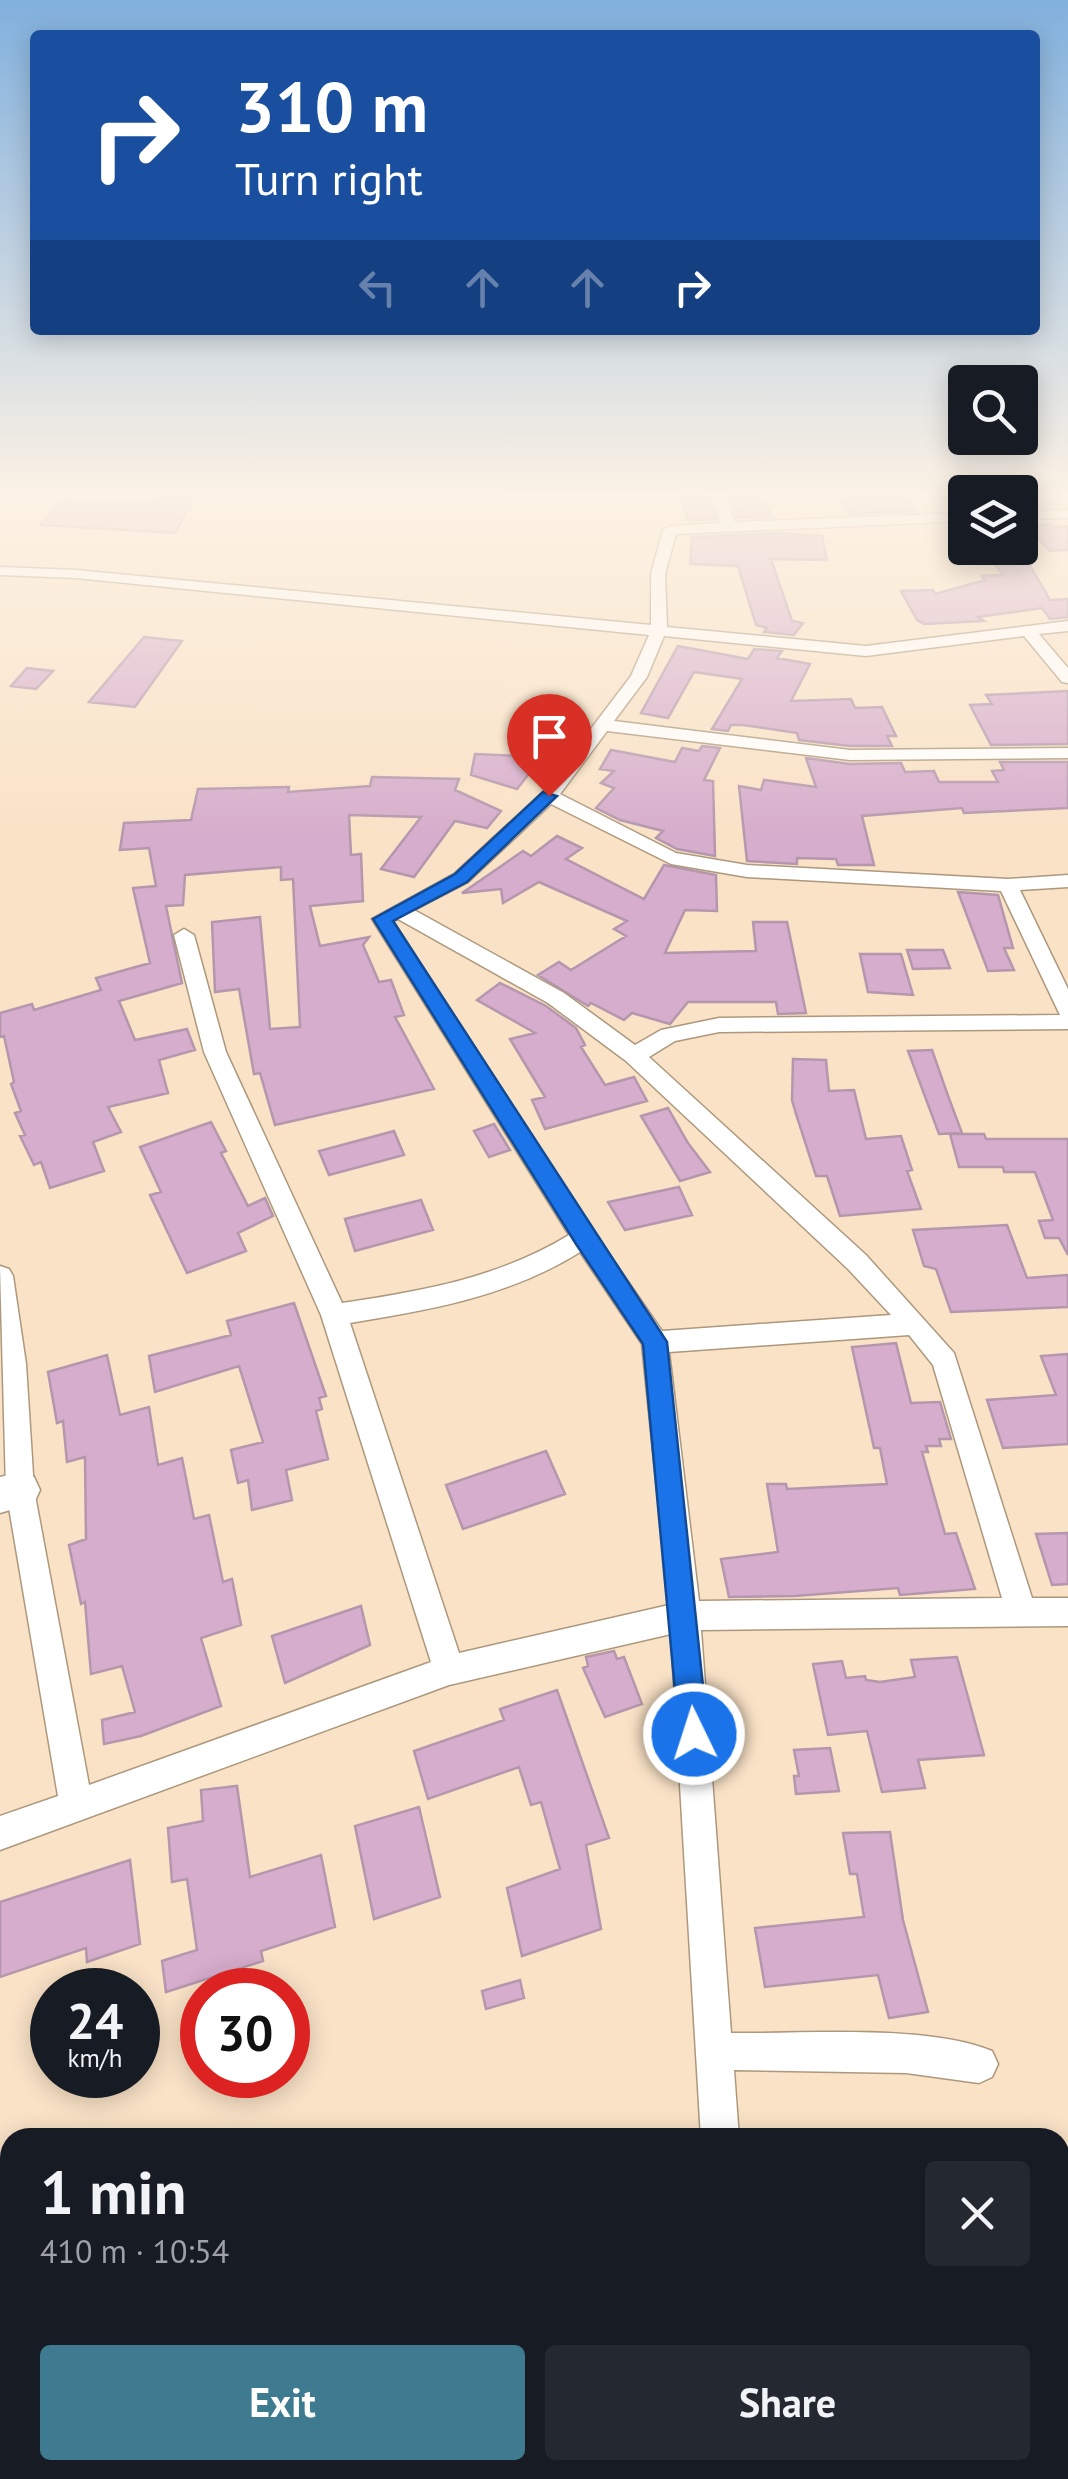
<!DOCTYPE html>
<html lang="en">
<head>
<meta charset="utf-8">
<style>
	body { margin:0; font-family:"PT Sans",sans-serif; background:#242831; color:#f1f3f6; height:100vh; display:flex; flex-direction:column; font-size:38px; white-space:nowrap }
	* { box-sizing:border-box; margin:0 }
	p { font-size:32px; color:#9ea1a6 }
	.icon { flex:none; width:55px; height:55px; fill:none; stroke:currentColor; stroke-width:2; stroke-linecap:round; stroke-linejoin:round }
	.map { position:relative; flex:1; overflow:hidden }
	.details { position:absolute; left:0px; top:2128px; width:1070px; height:352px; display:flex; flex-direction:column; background:#171b24; border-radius:30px 30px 0 0; box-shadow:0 5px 25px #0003 }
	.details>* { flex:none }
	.top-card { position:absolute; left:30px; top:30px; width:1010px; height:305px; border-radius:10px; box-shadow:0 5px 25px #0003; background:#1a4fa0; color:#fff; overflow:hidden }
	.buttons { position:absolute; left:948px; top:365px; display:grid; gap:20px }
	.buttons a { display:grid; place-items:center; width:90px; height:90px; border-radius:10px; background:#171b24; box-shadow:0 5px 25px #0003; font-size:50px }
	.speed { position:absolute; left:30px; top:1968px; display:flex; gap:20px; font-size:50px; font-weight:700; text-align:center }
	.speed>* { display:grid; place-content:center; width:130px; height:130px; border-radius:50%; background:#171b24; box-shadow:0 5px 25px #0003; line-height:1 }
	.speed small { font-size:25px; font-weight:400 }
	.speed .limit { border:15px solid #d22; background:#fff; color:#111 }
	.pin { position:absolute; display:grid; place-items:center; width:85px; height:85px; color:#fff; margin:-102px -42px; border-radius:50% 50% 50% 0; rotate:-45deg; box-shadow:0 0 10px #0007 }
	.pin .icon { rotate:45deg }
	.me { position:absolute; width:110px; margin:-55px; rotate:356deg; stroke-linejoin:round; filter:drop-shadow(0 0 8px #0008) }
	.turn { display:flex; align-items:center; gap:35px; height:210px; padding:0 40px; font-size:45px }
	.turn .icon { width:130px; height:130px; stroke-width:2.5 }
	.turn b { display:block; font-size:70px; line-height:85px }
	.lanes { display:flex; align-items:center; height:95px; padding:0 40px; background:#0003; justify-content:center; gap:50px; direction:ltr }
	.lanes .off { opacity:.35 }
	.round { display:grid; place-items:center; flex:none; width:105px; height:105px; border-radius:10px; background:#242831 }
	.headline { display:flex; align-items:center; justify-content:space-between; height:170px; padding:0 40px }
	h1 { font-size:60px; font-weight:600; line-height:75px }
	.primary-button { display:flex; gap:20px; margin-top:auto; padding:20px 40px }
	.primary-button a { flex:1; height:115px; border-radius:10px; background:#3e7b91; color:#fff; font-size:40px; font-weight:600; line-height:115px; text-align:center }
	.primary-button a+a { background:#242831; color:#f1f3f6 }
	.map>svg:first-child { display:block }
	.building { fill:#d6adcc; stroke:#b497ad; stroke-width:2.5 }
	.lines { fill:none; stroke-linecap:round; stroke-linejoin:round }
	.street-casing { stroke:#ad987d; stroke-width:3 }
	.secondary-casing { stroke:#ad987d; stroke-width:3 }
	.street { fill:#fff; fill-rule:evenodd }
	.secondary { fill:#fff; fill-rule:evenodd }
	.route { fill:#1a73e8; stroke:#114b97; stroke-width:2.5 }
</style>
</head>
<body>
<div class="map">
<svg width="1068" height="2479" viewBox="0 0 1068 2479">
	<rect width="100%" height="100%" fill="#f9e2c6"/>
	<path class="building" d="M680 491H708L716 520H687Z
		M729 491H759L772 517 738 518Z
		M875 491H909L915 511 850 514 839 499 878 496Z
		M157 497 194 499 175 533 40 525 64 499 141 502 154 501Z
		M1051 524 1054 527 1068 526V550L1050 551 1026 526Z
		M780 533 822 536 827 560 771 559 792 621 803 623 794 635 764 632 767 628 756 625 738 566 690 564 692 537Z
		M1025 557 1050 600 1068 599V617L1050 619 1042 608 978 617 984 621 924 624 917 620 901 591 933 590 935 594 985 580 982 576 1003 575 991 559Z
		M144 637 182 641 135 707 89 702Z
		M678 646 748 659 754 649 782 651 777 658 810 664 791 701 851 699 855 708 882 707 896 736H887L892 746H850L799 740 797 733 743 725H731L728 731 712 729 742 679 694 672 668 718 641 713Z
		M27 668 53 671 36 689 11 686Z
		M1068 691V744L991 745 970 705 992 704 986 695Z
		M702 746 720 748 704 780 713 781 715 856 677 849 656 838 663 831 620 820 596 808 614 788 601 783 614 771 600 769 611 750 675 762 682 748 699 751Z
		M475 754 542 757 517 789 471 775Z
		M806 758 850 764 901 763 905 772 934 771 939 782H998L992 771 1004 770 1000 762H1068V808L964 813 962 808 862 816 874 865H838L836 859 797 858V864L747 861 739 786 761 790 764 780 816 787Z
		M372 777 459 779 455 790 501 811 487 828 455 821 414 877 381 869 421 817 349 815 351 855 361 854 363 901 310 906 320 946 369 937 363 945 379 982 391 980 404 1015 395 1017 434 1089 275 1125 260 1073 254 1074 239 989 215 992 212 922 260 917 270 1029 300 1027 293 879 281 880V867L185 875 183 905 166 906 182 983 119 1001 135 1040 187 1029 195 1050 159 1060 168 1093 108 1107 121 1132 93 1142 104 1171 50 1188 41 1162 34 1165 20 1136 25 1135 15 1113 21 1111 11 1084 14 1082 4 1036 0 1037V1013L32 1004 34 1010 101 990 96 978 150 963 133 888 156 886 149 848 120 850 124 823 191 820 198 789 289 787 288 792 370 786Z
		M557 836 582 848 566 859 644 899 664 865 716 875 717 911 685 910 665 953 756 951 753 922H787L806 1013 778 1014 776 1002H688L670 1024 632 1013 624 1020 591 1003 588 1006 538 975 559 962 571 970 626 936 614 929 627 921 539 882 503 903 501 889 462 893 523 851 531 856Z
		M958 892 998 895 1013 948H1004L1014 970 988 971Z
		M907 950H943L950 968 913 969Z
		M860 954H901L913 995 868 992Z
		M500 983 546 1006 576 1028 585 1045 581 1047 605 1085 634 1077 647 1101 545 1129 532 1100 545 1097 510 1039 535 1033 477 1000Z
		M932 1050 947 1093 962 1133 939 1134 908 1051Z
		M793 1059 826 1060 829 1091 854 1090 866 1139 901 1136 912 1170 907 1171 921 1209 840 1216 827 1176H816L796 1114 792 1100Z
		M668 1108 688 1143 710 1172 680 1181 641 1116Z
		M211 1122 226 1151 221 1153 248 1206 265 1198 273 1216 238 1233 246 1251 187 1273 150 1195 161 1192 140 1147Z
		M494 1124 510 1150 489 1157 474 1131Z
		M394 1131 404 1155 329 1175 319 1151Z
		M950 1134H984L986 1139H1068V1255L1059 1238H1045L1039 1221 1053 1220 1035 1172H1004L1003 1167H959Z
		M679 1187 692 1215 625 1230 608 1202Z
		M421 1200 433 1230 355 1251 345 1219Z
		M1007 1225 1027 1278 1068 1275V1307L951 1312 936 1269 924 1266 913 1230Z
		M294 1303 326 1396 319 1398 322 1409 316 1411 328 1459 286 1470 292 1500 252 1510 248 1480 238 1483 231 1450 263 1442 239 1366 155 1392 149 1356 231 1335 227 1321Z
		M896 1343 911 1403 940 1402 951 1439H939L941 1446H926L928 1452H922L945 1534 956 1533 975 1589 900 1595 898 1588 795 1596 729 1597 721 1559 778 1552 767 1484H786L787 1489 887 1484 880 1448H874L852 1347Z
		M1068 1354V1444L1003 1448 987 1400 1056 1395 1041 1356Z
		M107 1355 120 1415 149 1407 158 1465 182 1458 194 1519 209 1515 223 1582 232 1579 241 1625 201 1638 221 1706 141 1736 104 1744 102 1720 135 1712 122 1666 91 1674 85 1602 81 1604 69 1545 86 1539 85 1457 67 1462 63 1421 57 1423 48 1372Z
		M546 1451 565 1494 463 1529 446 1485Z
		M1068 1533V1584L1052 1585 1036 1534Z
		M361 1606 370 1645 285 1683 272 1636Z
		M614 1651 617 1659 624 1657 642 1704 605 1717 583 1668 588 1666 586 1657Z
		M957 1657 984 1755 918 1760 925 1788 882 1792 867 1731 828 1735 813 1664 842 1661 846 1678 865 1676 866 1680 880 1682 915 1677 911 1660Z
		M557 1690 609 1838 586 1845 601 1929 522 1956 507 1888 560 1869 541 1802 531 1805 519 1767 428 1799 414 1751 504 1720 500 1709Z
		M830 1748 839 1791 796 1794 794 1776H799L794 1750Z
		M237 1786 250 1877 321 1855 335 1927 261 1951 263 1961 166 1992 162 1961 197 1950 187 1879 172 1882 168 1828 203 1821 201 1790Z
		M419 1807 440 1897 374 1919 355 1826Z
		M890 1832 903 1920 928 2012 889 2018 878 1975 765 1987 755 1928 864 1917 857 1874H850L843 1833Z
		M130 1860 140 1944 87 1962 86 1948 0 1977V1902Z
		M520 1980 524 1998 486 2009 482 1991Z"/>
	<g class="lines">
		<g class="street-casing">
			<path id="street" d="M711 491H725L735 522 965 513V521L676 534 665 574 667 627 866 646 1068 621V631L1039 634 1068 668V683L1062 682 1024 636 866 656 664 636 647 677 614 721 850 750 1068 748V758L850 760 607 731 560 794 676 853 747 865 1008 879 1068 875V887L1020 890 1068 989V1029L719 1032 675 1041 649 1057 866 1255 954 1353 1032 1598H1068V1626L701 1630 731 2033C804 2034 927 2024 992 2051L998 2064 992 2077 979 2083 906 2073 734 2070 739 2138H701L671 1634 449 1685 0 1850V1816L58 1796 6 1490 0 1266 9 1269 13 1276 26 1364 34 1490 89 1785 431 1662 321 1315 204 1052 174 935 184 929 194 935 226 1052 342 1303C423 1291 498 1278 569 1235L372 919 454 874 543 792 631 676 649 635 76 578 0 575V567L76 570 651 625V574L663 530 670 526 721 523ZM551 804 671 864 747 877 1001 891 1060 1015 719 1018 661 1030 635 1045 564 993 414 910 468 882ZM398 919 548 1003 626 1061 848 1269 891 1315 662 1331 593 1231 393 921ZM580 1252 642 1344 669 1605 459 1653 350 1323C431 1310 510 1296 580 1252ZM909 1335 933 1365 1002 1598 699 1601 669 1352Z
				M1068 510V518L1020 519V511Z
				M710 2470H754L755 2479H711Z"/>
		</g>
		<g class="secondary-casing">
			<path id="secondary" d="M20 1472 34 1477 40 1490 34 1503 0 1513V1477Z"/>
		</g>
		<use href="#street" class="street"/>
		<use href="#secondary" class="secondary"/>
	</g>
	<linearGradient id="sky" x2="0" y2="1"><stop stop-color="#81b0dd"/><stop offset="0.59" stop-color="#fcf2e5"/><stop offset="1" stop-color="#fcf2e5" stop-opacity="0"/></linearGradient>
	<rect width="1068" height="838" fill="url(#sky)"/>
	<path class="route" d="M543 792 557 796 467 882 393 921 667 1342 708 1734 704 1745 694 1749 683 1745 679 1734 643 1344 576 1244 373 919 455 874Z"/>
</svg>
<div class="buttons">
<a><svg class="icon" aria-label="search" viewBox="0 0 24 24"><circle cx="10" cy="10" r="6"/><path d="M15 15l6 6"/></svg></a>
<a><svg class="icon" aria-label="layers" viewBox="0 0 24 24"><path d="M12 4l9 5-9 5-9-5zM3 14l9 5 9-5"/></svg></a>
</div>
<div class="speed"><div>24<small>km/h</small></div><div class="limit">30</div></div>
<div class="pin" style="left:549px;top:796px;background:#d93025"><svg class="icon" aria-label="arrive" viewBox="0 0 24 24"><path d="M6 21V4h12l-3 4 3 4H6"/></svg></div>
<svg class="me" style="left:694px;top:1734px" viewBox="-20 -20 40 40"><circle r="17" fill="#1a73e8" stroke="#fff" stroke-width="3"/><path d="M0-11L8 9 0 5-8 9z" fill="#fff"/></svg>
<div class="top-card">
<div class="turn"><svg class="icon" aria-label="right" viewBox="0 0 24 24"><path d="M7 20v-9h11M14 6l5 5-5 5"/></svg><div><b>310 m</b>Turn right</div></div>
<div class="lanes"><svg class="icon off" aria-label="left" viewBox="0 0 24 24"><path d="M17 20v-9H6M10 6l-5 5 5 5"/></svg><svg class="icon off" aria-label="ahead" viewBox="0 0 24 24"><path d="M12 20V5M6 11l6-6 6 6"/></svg><svg class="icon off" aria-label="ahead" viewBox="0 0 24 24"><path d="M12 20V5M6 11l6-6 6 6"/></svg><svg class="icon" aria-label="right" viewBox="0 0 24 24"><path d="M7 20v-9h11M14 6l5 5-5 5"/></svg></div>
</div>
<section class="details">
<div class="headline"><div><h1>1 min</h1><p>410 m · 10:54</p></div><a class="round"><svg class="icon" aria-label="close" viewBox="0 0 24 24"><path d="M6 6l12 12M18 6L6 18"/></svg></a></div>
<div class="primary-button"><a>Exit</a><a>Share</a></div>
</section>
</div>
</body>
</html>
